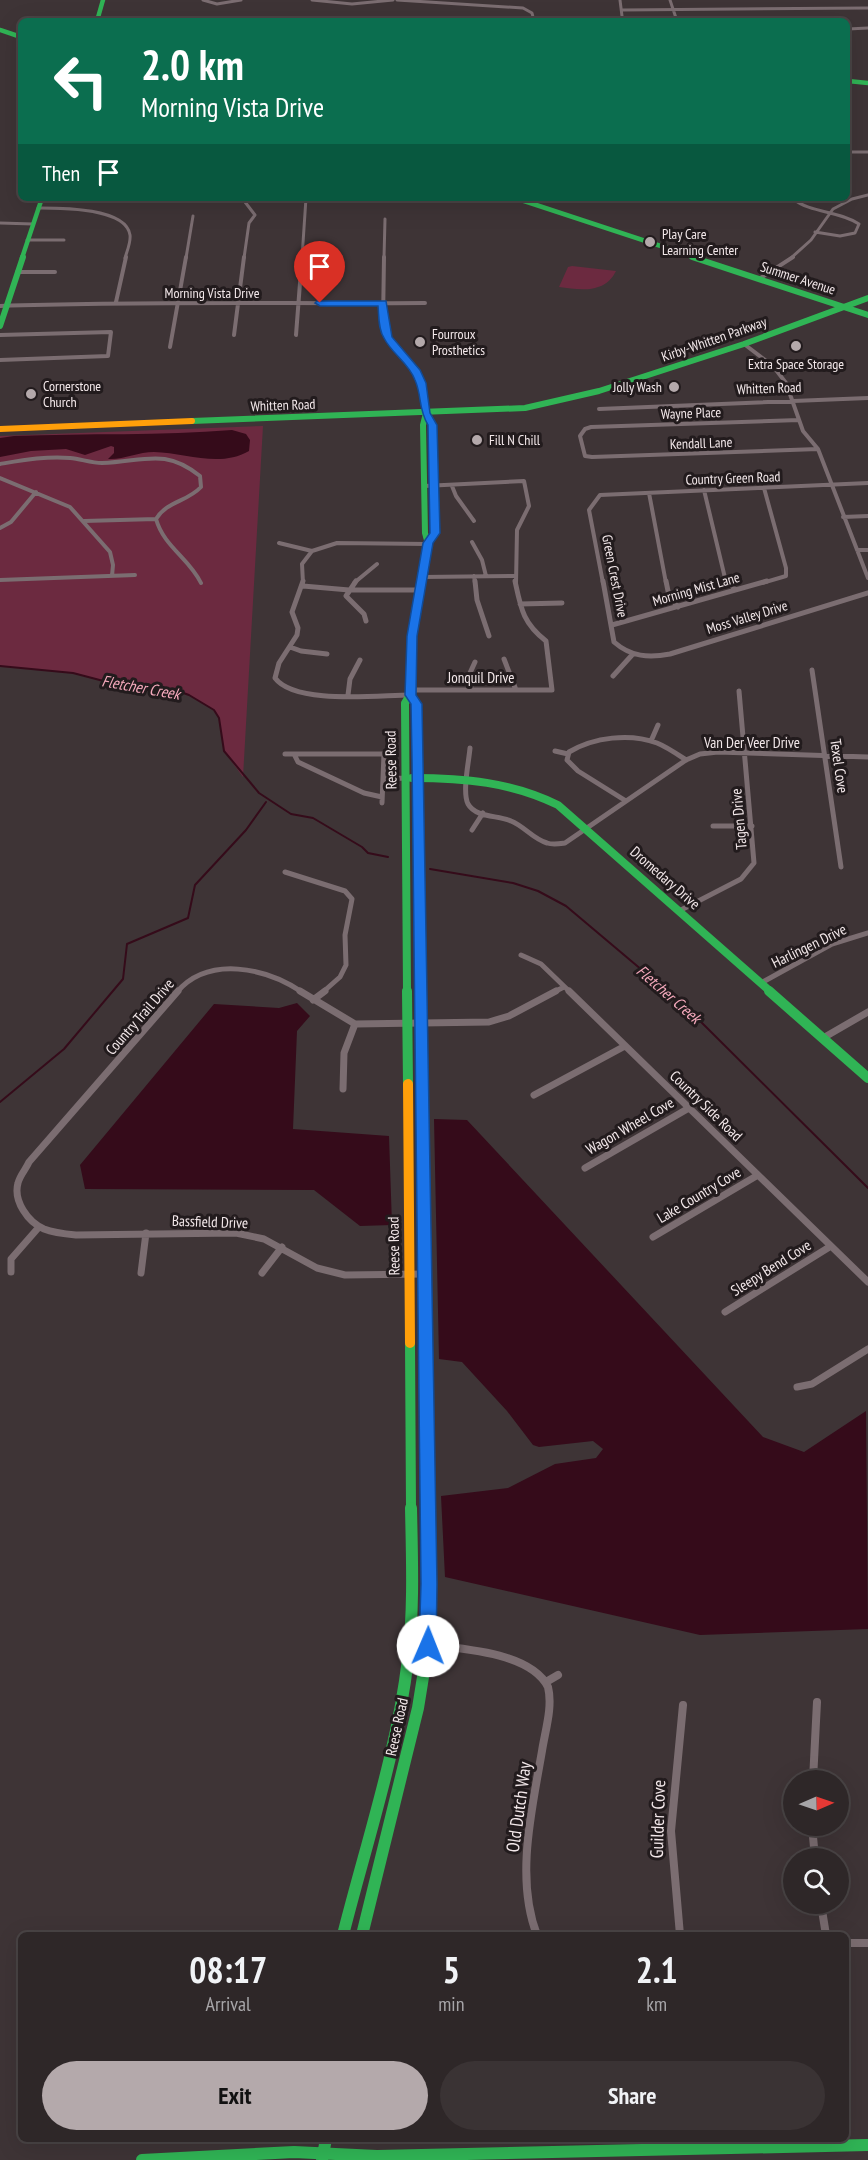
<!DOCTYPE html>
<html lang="en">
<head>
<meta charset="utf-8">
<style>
	body { margin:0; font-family:"PT Sans Narrow",sans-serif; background:#3a3334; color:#f1f3f6; height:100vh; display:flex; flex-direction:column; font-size:22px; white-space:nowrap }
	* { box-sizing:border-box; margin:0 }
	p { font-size:20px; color:#a7a5a8 }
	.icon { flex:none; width:33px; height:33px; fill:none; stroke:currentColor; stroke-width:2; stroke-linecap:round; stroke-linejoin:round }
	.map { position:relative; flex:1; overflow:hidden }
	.panel { position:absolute; left:18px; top:1932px; width:831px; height:210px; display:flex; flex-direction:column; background:#2e2728; border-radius:9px; box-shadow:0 6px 24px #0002,0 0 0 2px #494445 }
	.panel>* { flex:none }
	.hud { position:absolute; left:18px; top:18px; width:832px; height:183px; border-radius:9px; box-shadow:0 6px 24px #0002,0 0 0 2px #494445; background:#0b6e4f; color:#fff; overflow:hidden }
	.needle { width:39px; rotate:88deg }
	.fabs { position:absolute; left:783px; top:1770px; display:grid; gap:12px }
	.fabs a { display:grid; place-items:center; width:66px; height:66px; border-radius:50%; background:#2e2728; box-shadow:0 6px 24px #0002,0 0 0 2px #494445; font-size:30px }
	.pin { position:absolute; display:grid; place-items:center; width:51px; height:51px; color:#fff; margin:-62px -26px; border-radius:50% 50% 50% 0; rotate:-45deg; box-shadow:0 0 6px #0007 }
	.pin .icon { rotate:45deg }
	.me { position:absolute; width:66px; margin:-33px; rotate:1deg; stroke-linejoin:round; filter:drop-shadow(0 0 4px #0008) }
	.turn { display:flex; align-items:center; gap:21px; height:126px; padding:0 24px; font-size:27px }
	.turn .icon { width:78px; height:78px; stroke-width:2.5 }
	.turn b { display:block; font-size:42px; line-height:51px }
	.then { display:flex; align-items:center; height:57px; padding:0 24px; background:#0003; gap:12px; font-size:22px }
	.eta { display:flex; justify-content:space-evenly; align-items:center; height:102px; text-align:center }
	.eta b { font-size:36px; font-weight:800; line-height:42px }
	.cta { display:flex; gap:12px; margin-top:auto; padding:12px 24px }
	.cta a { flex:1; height:69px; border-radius:36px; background:#b4a9ab; color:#111; font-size:24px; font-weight:800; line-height:69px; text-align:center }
	.cta a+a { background:#3a3334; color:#f1f3f6 }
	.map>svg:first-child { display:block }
	.green { fill:#6c2a40 }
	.water { fill:#350b1a }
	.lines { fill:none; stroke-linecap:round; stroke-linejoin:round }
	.stream { stroke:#350b1a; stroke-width:2 }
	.street-far4 { stroke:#7b6d71; stroke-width:3 }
	.street-far3 { stroke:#7b6d71; stroke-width:4 }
	.street-far2 { stroke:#7b6d71; stroke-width:5 }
	.street-far1 { stroke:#7b6d71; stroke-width:7 }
	.street { stroke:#7b6d71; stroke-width:8 }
	.fast-far4 { stroke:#30b455; stroke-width:4.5 }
	.fast-far3 { stroke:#30b455; stroke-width:6 }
	.fast-far2 { stroke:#30b455; stroke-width:8 }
	.fast-far1 { stroke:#30b455; stroke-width:10 }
	.fast { stroke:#30b455; stroke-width:12 }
	.slow-far2 { stroke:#ff9f0a; stroke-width:6 }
	.slow-far1 { stroke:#ff9f0a; stroke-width:8 }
	.slow { stroke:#ff9f0a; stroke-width:10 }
	.route { fill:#1a73e8; stroke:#114b97; stroke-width:1.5 }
	.poi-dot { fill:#b4a9ab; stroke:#221b1d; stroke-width:2 }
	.labels { text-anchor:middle; stroke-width:6; stroke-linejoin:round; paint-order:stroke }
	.far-poi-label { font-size:14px; fill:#f3e8ea; stroke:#221b1d; text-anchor:start }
	.far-street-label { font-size:14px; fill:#f3e8ea; stroke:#221b1d }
	.street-label { font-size:15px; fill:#f3e8ea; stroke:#221b1d }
	.water-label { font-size:16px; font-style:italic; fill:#f5a9bc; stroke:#221b1d }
	.near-street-label { font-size:18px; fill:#f3e8ea; stroke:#221b1d }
</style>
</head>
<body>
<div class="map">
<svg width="868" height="2160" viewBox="0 0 868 2160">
	<rect width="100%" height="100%" fill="#3e3436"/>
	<path class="green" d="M572 266 616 271C605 294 580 290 559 287L568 267Z
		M263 426 243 777 224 751 219 718 214 710 189 695 178 691 134 689 73 673 0 666V436Z"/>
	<path class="water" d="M232 430 246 434 250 440 249 451C220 468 186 453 154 452 138 452 123 460 108 459L114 453V447L111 446 85 455 66 449 31 451 0 457V438L14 436C88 433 161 436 232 430Z
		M297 1003 310 1016 297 1031 293 1129 389 1136 392 1225 360 1226 314 1190 85 1189 80 1165 214 1004 279 1008Z
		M434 1119 467 1120 763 1437 804 1452 866 1411 868 1629 700 1635 445 1577 441 1496 508 1488 555 1464 596 1458 603 1449 593 1441 539 1447 533 1445 507 1411 462 1362 439 1359Z"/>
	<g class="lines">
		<path class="stream" d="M0 666 73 673 134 689 178 691 189 695 214 710 219 718 224 751 259 793 291 814 313 818 362 847 368 853 388 857
			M430 869 513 883 538 891 566 906 687 1008 868 1188
			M0 1102 64 1049 123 979 127 944 188 918 195 885 246 830 266 802"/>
		<path class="street-far4" d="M203 0 217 4 241 0
			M312 0 352 4 393 0
			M397 0 523 8 532 13 534 21
			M620 0 622 16
			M670 0 676 18
			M622 10 868 8
			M848 29 868 28
			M848 152H868
			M152 198H160
			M792 198C811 214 838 210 859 224L855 233 840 236 815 232
			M38 208C58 208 126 207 130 235 131 242 127 251 125 258
			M0 223 33 224
			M27 240H64
			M186 258 193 216
			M244 258 249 223 255 215 245 202 248 198
			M302 258 306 198
			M384 258 385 219
			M791 258 811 240 833 209 852 199 868 195"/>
		<path class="street-far3" d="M384 257 383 322 392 342 417 373 423 390 426 413
			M17 272H55
			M759 279 793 257
			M116 302 126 257
			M0 306C142 301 283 304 425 303
			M0 335 111 332 108 356 0 360
			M234 335 244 257
			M296 335 302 257
			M744 344 773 366 786 383 803 431 818 449 868 578
			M170 347 186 257
			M599 409 868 398
			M799 420 591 427 585 429 580 436 585 456 592 457 818 449
			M0 464C24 460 46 456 70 458 81 459 91 463 102 463 143 462 164 447 200 476L201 487C187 502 167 501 156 519 164 547 189 558 201 583
			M0 478 70 507 110 552 113 565 112 576
			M424 486 524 481 529 506 517 530 516 583
			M452 486 456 496 474 521
			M704 490 725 578 729 583
			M649 493 666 583
			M843 517 868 516
			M84 521 156 519
			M0 528 11 522 36 492
			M472 542 482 560 486 576
			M279 543 312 551
			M857 550H868
			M312 551 337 543 428 544
			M474 576 475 583
			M422 577 514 576
			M0 580 135 575
			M303 583 302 564 312 551
			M354 583 377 564
			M603 583 589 510 600 495 868 483
			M762 583 786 576V568L764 488"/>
		<path class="street-far2" d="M303 581 292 612 298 628 297 635 279 663 275 678C295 705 378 695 410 695
			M356 581 346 596 364 614 366 621
			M475 581 477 600 489 636
			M603 581 614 642C631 657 649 658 670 654L868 593
			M666 581 669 596 678 607
			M728 581 735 590
			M303 586 349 590H420
			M520 604 562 603
			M612 625 767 581
			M290 647 301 651 327 654
			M504 659 516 690
			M812 670 841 867
			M613 676 632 655
			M410 690H552L546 641C523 623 521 609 515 581
			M471 690 470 673 475 662
			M348 695 350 679 360 660
			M651 741 658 725
			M470 748C469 761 462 792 468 804 476 818 498 815 511 821 524 826 533 839 547 843 553 845 558 844 565 843L686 760 700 754 718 752 868 757
			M555 751 568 754
			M285 754H384L382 803
			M294 754 298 762 364 793 382 797
			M383 779 407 778
			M626 801 578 771 567 760 569 752C594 737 630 733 657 743 667 747 677 754 686 760
			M713 826H752
			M472 830 483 813
			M285 872 345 891 352 899 345 935 346 965 340 977 323 992
			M679 911 741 879 754 863 739 691
			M521 955 541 964 570 992
			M761 983 832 944 868 933
			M177 992C209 955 266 968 302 992
			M554 992 564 987"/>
		<path class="street-far1" d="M178 991 29 1162C26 1169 20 1175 18 1183 13 1201 28 1222 44 1229 54 1233 65 1234 76 1235L236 1233 264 1239 317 1268 345 1275 425 1274
			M300 991 355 1024 489 1022 509 1016 556 991
			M569 991 868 1282
			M313 1000 325 991
			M823 1038 868 1012
			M343 1089 344 1053 355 1024
			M534 1095 625 1046
			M585 1168 689 1108
			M653 1237 758 1175
			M11 1272V1259L39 1227
			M141 1273 146 1233
			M262 1273 282 1247
			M725 1312 831 1246
			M797 1387 812 1384 868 1349"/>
		<path class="street" d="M411 1643C448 1648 529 1649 548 1687 553 1707 545 1731 542 1751 532 1809 515 1879 537 1935
			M546 1682 558 1675
			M813 1780 817 1702
			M812 1826 815 1858
			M821 1904 826 1935
			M680 1935 671 1831 683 1705
			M846 1943H868"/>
		<path class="fast-far4" d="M97 21 103 0
			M0 30 21 37
			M848 81 868 83
			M515 198 697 258
			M22 258 42 198"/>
		<path class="fast-far3" d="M692 257 868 315
			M0 326 23 257
			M426 413 433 425 435 533 428 544
			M192 421 525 408 599 391 744 344 868 298
			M421 583 428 544 425 533 423 425 426 413"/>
		<path class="fast-far2" d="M410 695 416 704 420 940
			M412 778C464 778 511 782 558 805L771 992
			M407 992 405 703 410 695 412 636 421 581"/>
		<path class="fast-far1" d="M407 991 408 1084
			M769 991 868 1078
			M425 1312 427 1509
			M410 1343 411 1509"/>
		<path class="fast" d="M343 1935C366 1844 397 1752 408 1659 414 1609 412 1558 411 1508
			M362 1935 418 1708 428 1646 427 1508
			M142 2160 294 2152 377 2156 868 2145
			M322 2160 326 2139"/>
		<path class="slow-far2" d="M0 429 192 421"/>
		<path class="slow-far1" d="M420 940 421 992"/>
		<path class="slow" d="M421 991 425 1312
			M408 1084 410 1343"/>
	</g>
	<path class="route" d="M317 301H386L392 337 420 370 426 383 430 413 437 425 440 533 433 543 417 636 416 695 422 704 423 759 437 1584 436 1646 434 1652 428 1654 422 1652 419 1646 421 1584 412 759 411 704 405 695 407 636 423 543 430 533 428 425C418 408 422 396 415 380 409 363 392 354 384 338 378 329 379 316 378 306H320L315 303Z"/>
	<g class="poi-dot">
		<circle cx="650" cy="242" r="6"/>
		<circle cx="420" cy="342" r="6"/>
		<circle cx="796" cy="346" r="6"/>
		<circle cx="674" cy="387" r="6"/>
		<circle cx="31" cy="394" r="6"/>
		<circle cx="477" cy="440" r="6"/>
	</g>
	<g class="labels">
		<g class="far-poi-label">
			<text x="662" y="239">Play Care<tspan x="662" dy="16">Learning Center</tspan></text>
			<text x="432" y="339">Fourroux<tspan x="432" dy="16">Prosthetics</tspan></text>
			<text x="796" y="369" text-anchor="middle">Extra Space Storage</text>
			<text x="43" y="391">Cornerstone<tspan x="43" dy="16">Church</tspan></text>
			<text x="662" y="392" text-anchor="end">Jolly Wash</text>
			<text x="489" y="445">Fill N Chill</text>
		</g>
		<g class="far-street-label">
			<text transform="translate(798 278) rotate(18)" y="5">Summer Avenue</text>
			<text x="212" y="298">Morning Vista Drive</text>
			<text transform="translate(714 339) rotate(-19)" y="5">Kirby-Whitten Parkway</text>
			<text transform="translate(769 388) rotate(-2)" y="5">Whitten Road</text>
			<text transform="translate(283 405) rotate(-2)" y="5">Whitten Road</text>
			<text transform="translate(691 413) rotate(-2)" y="5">Wayne Place</text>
			<text transform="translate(701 443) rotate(-2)" y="5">Kendall Lane</text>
			<text transform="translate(733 478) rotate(-2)" y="5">Country Green Road</text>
			<text transform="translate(615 576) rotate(79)" y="5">Green Crest Drive</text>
			<text transform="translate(696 589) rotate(-16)" y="5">Morning Mist Lane</text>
			<text transform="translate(747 617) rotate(-17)" y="5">Moss Valley Drive</text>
		</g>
		<g class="street-label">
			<text x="481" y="683">Jonquil Drive</text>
			<text x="752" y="748">Van Der Veer Drive</text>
			<text transform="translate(391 760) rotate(-91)" y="5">Reese Road</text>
			<text transform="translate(839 766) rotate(82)" y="5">Texel Cove</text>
			<text transform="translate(739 819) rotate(-95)" y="5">Tagen Drive</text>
			<text transform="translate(665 878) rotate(41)" y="5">Dromedary Drive</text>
			<text transform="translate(809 946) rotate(-26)" y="5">Harlingen Drive</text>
			<text transform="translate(140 1017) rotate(-49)" y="5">Country Trail Drive</text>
			<text transform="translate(706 1106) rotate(44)" y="5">Country Side Road</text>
			<text transform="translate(630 1126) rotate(-30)" y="5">Wagon Wheel Cove</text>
			<text transform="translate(699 1195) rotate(-31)" y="5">Lake Country Cove</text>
			<text transform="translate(210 1222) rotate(2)" y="5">Bassfield Drive</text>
			<text transform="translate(394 1246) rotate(-91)" y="5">Reese Road</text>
			<text transform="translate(771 1268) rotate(-32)" y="5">Sleepy Bend Cove</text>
			<text transform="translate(397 1727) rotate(-78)" y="5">Reese Road</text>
		</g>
		<g class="water-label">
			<text transform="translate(141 687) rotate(10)" y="6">Fletcher Creek</text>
			<text transform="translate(669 994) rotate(41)" y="6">Fletcher Creek</text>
		</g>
		<g class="near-street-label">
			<text transform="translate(519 1807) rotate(-82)" y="6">Old Dutch Way</text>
			<text transform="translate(658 1819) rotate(-88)" y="6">Guilder Cove</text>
		</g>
	</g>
</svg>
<div class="fabs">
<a><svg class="needle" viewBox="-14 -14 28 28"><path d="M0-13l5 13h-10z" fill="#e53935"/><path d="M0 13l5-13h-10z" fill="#a7a5a8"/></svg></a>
<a><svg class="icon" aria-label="search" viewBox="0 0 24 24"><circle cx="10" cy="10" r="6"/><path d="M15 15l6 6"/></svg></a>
</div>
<div class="pin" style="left:320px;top:303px;background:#d93025"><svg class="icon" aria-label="arrive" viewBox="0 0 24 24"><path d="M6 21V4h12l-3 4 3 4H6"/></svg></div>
<svg class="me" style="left:428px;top:1646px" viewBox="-20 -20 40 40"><circle r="19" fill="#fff"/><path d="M0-13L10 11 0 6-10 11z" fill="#1a73e8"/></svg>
<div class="hud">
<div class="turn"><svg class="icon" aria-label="left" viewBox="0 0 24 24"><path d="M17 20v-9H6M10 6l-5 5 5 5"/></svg><div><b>2.0 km</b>Morning Vista Drive</div></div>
<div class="then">Then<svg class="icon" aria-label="arrive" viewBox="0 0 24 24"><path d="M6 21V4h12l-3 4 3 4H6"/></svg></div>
</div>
<section class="panel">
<div class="eta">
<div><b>08:17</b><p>Arrival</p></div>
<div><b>5</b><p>min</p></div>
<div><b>2.1</b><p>km</p></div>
</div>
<div class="cta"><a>Exit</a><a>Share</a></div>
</section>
</div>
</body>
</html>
